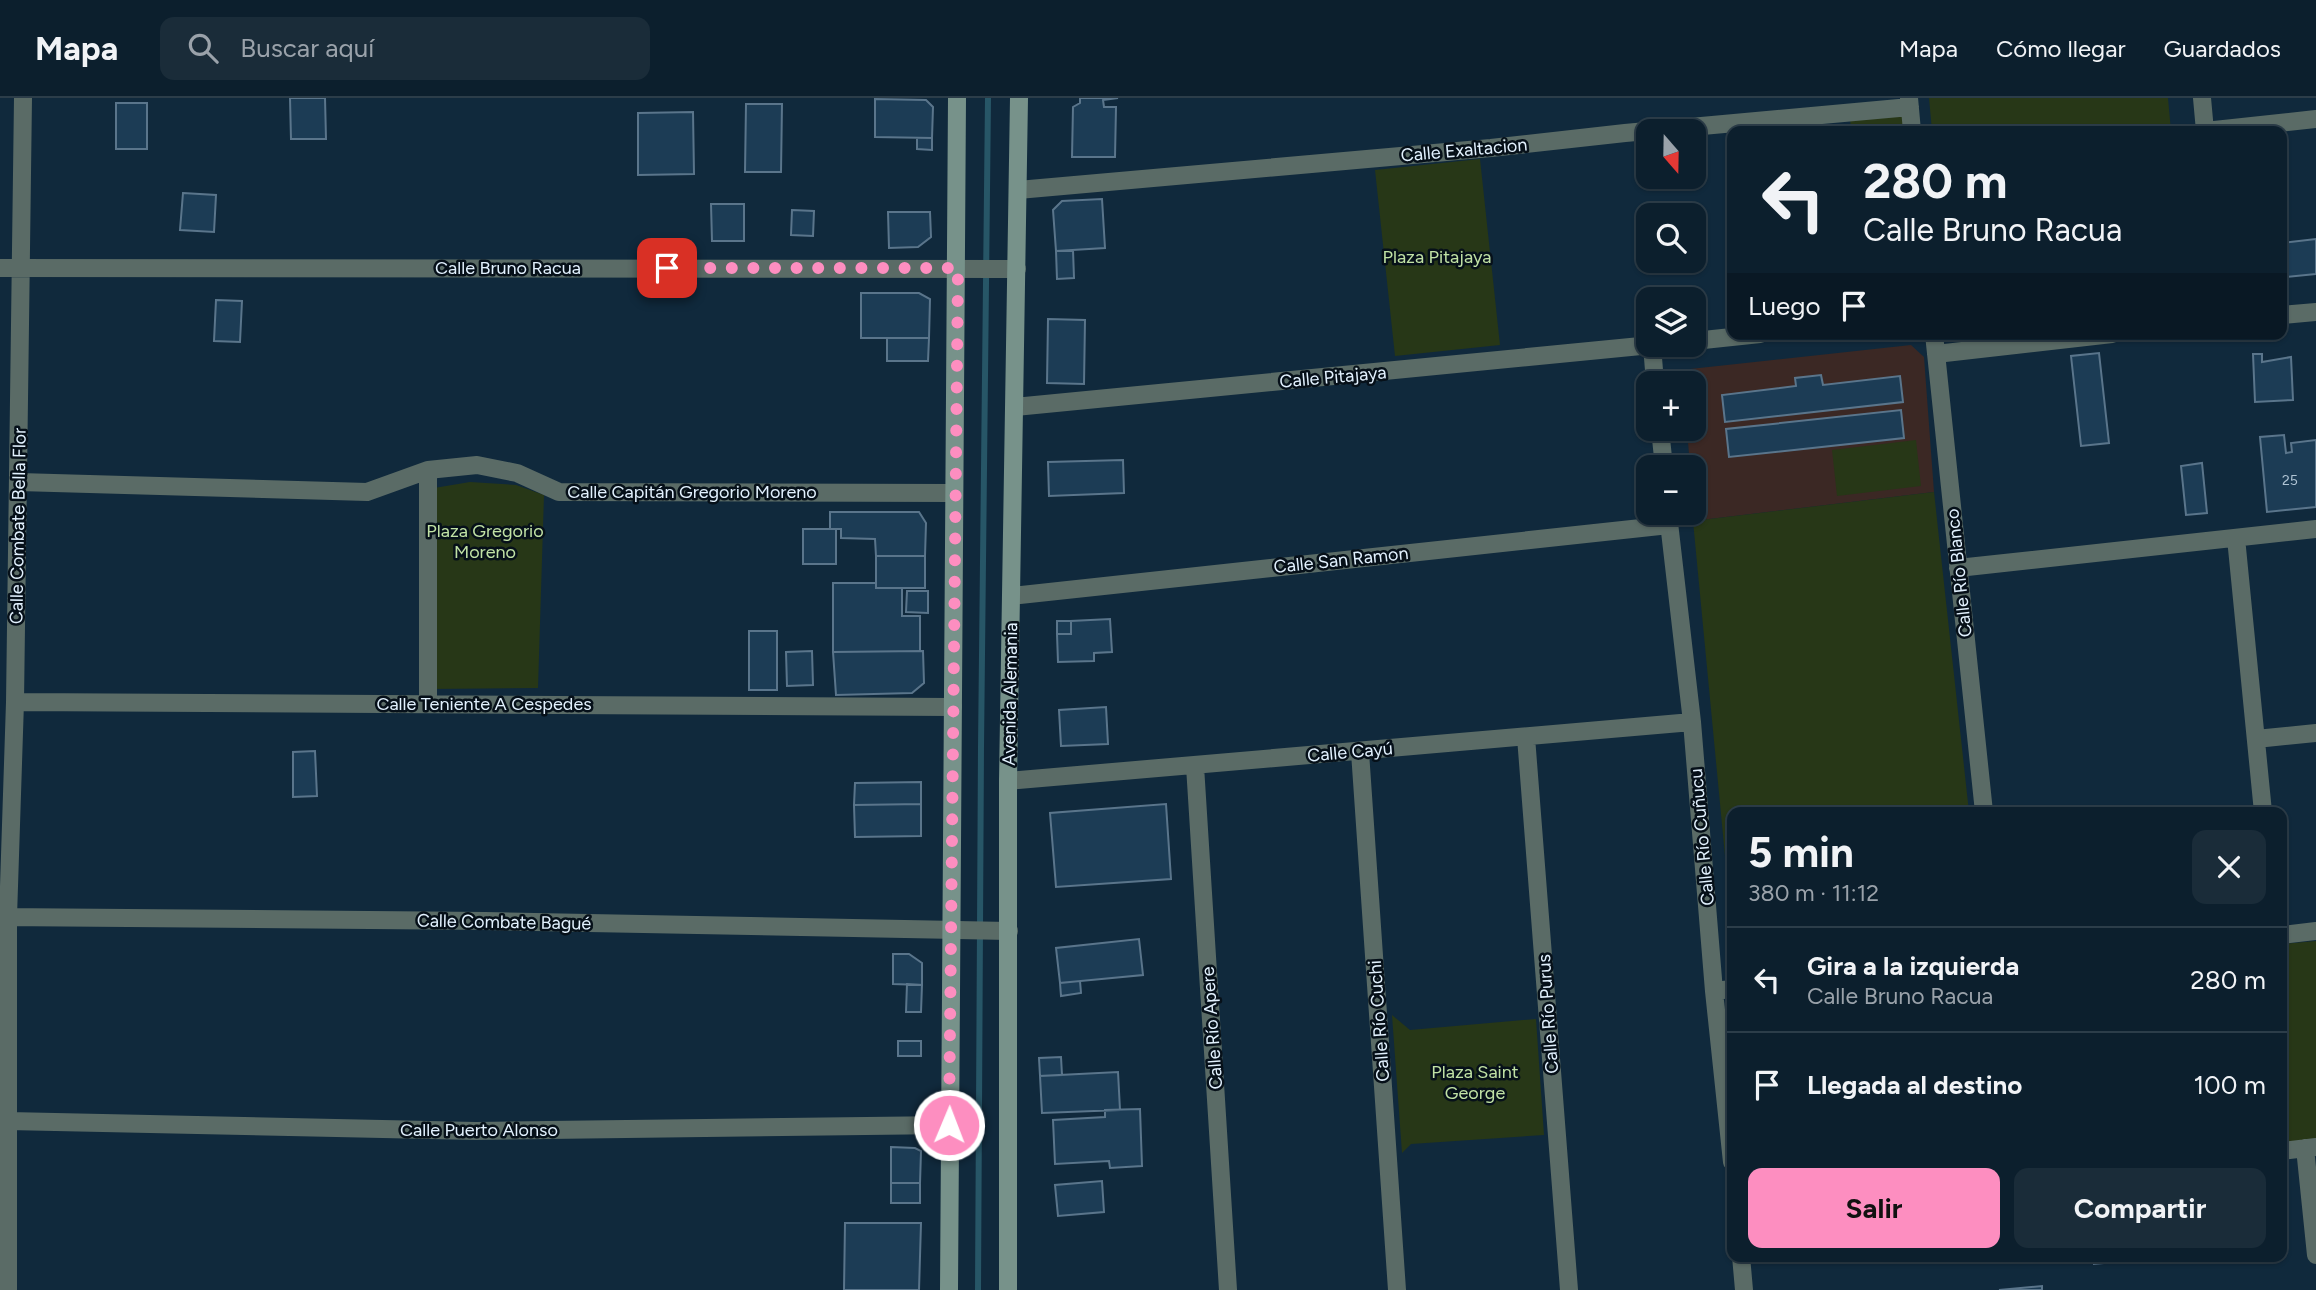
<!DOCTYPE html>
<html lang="es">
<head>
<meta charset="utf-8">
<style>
	body { margin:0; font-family:Figtree,sans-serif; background:#1a2c39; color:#f1f3f6; height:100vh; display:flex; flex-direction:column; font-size:26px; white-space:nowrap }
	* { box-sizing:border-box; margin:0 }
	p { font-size:23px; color:#9aa2aa }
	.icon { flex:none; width:38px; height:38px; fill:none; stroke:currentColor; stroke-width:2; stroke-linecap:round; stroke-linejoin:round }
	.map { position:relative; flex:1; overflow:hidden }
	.side { position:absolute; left:1727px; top:709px; width:560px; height:455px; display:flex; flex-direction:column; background:#0c1f2d; border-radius:14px; box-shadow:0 2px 5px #0004,0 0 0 2px #2c3d49 }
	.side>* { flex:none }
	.guide { position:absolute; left:1727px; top:28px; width:560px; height:214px; border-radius:14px; box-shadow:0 2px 5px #0004,0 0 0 2px #2c3d49; background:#0c1f2d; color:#f1f3f6; overflow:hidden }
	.needle { width:46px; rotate:160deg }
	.tools { position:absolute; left:1636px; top:21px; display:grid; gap:14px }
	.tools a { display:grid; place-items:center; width:70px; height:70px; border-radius:14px; background:#0c1f2d; box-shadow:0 2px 5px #0004,0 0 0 2px #2c3d49; font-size:35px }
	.pin { position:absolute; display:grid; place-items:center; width:60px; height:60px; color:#fff; margin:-30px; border-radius:14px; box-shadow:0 4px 10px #0006 }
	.me { position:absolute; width:77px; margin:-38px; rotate:1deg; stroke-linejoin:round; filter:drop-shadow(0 0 5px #0008) }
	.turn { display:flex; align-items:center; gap:24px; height:147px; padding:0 21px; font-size:32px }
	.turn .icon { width:91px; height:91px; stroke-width:2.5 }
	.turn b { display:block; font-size:49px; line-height:60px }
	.then { display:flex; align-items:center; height:66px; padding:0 21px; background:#0003; gap:14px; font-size:26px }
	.round { display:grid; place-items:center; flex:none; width:74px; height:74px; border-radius:14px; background:#1a2c39 }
	.head { display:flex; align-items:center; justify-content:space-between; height:119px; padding:0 21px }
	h1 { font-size:42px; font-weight:700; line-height:52px }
	.primary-button { display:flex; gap:14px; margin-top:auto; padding:14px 21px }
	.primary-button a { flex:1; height:80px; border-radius:14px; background:#fd8ec0; color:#111; font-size:28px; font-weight:700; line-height:80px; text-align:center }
	.primary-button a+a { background:#1a2c39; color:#f1f3f6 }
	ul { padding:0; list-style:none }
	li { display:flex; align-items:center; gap:21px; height:105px; padding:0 21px; border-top:2px solid #2c3d49 }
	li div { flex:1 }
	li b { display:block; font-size:26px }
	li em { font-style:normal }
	header { display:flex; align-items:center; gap:42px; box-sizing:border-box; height:98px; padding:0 35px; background:#0c1f2d; border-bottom:2px solid #2c3d49 }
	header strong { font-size:33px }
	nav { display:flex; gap:38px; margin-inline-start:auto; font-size:24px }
	.search { width:490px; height:63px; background:#1a2c39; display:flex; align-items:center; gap:18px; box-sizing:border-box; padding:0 24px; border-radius:14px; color:#9aa2aa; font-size:26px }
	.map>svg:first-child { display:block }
	.commercial { fill:#3b2824 }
	.green { fill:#273717 }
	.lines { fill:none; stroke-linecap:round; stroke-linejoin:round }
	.stream { stroke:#275667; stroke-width:6 }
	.building { fill:#1c3c55; stroke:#5a758b; stroke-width:2 }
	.minor { stroke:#5a6b66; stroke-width:18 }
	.secondary { stroke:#77928a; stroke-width:18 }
	.route { stroke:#fd8ec0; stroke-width:12; stroke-dasharray:0 21.6 }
	.labels { text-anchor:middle; stroke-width:5; stroke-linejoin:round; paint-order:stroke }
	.number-label { font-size:14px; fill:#b0c4d4 }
	.street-label { font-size:18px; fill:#e2f1fe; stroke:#061019 }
	.park-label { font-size:18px; fill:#c1e2a5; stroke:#061019 }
</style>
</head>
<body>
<header>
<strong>Mapa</strong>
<div class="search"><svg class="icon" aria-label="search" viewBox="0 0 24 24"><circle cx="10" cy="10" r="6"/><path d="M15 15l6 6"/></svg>Buscar aquí</div>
<nav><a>Mapa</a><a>Cómo llegar</a><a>Guardados</a></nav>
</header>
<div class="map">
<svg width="2316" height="1192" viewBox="0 0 2316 1192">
	<rect width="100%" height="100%" fill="#10293c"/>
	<path class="commercial" d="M1911 247 1924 259 1934 394 1693 423 1694 369H1690L1687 331H1694V285H1684L1683 282 1690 271Z"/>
	<path class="green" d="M1929 0H2168L2171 33H1932Z
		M1905 14 1907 33H1851L1850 20Z
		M1480 61 1500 247 1395 258 1375 72Z
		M1916 342 1921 388 1837 398 1832 352Z
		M470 384 516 387 544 397 538 590 429 591 428 391Z
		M1934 394 1969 714H1732V831L1693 423Z
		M2316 843V1044L2282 1047V846Z
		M1392 917 1410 932 1536 921 1544 1037 1411 1046 1402 1055Z"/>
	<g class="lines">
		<path class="stream" d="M978 1192 981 649 988 0"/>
	</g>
	<path class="building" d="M290 0H325L326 41H291Z
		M1080 0H1118L1103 2 1104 9H1116L1115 59H1072L1073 9 1080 5Z
		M875 1 926 2 933 9 932 40 875 39Z
		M116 5H147V51H116Z
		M746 6H782L781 74H745Z
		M693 14 694 76 638 77V15Z
		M917 40H932V52L917 51Z
		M183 95 216 97 214 134 180 132Z
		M1102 101 1105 150 1056 153 1053 112 1062 103Z
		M711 106H744V143H712Z
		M792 112 814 113 813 138 791 137Z
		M888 114H930L931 139 918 149 889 150Z
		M2316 141V176L2285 179 2282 145Z
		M1073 152 1074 180 1057 181 1056 153Z
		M861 195H919L930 201 929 240H861Z
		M216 202 242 203 240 244 214 243Z
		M1048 221 1085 222 1084 286 1047 285Z
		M887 240H929L928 263H887Z
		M2099 255 2109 345 2081 348 2071 258Z
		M2253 256H2262V264L2291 259 2293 302 2255 304Z
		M1821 277 1823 287 1900 278 1903 304 1725 324 1722 297 1796 288 1795 280Z
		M1901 312 1904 340 1729 359 1726 331Z
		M2284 337 2286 355 2292 354 2291 345 2316 342V409L2267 414 2260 339Z
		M1123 362 1124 395 1049 398 1048 364Z
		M2202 365 2207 415 2186 417 2181 368Z
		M830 414H919L926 425 925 458H876L875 441 841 440V431H830Z
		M803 431H836V466H803Z
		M876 458H925V490H876Z
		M833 485H876V490H902V518H920V553L833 554Z
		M907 493H928V515L906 514Z
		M1110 521 1112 554 1094 555V563L1058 564 1057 536H1071V523Z
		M1057 523H1071V536H1057Z
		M749 533H777V592H749Z
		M812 553 813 587 787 588 786 554Z
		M923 553 924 585 912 595 836 597 833 554Z
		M1106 609 1108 646 1061 648 1059 612Z
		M315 653 317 698 293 699V654Z
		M921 684V706L854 707 855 685Z
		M921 706V738L855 739 854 707Z
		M1166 706 1171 781 1056 789 1050 715Z
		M1139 841 1143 877 1060 885 1056 850Z
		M893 856H909L922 865V887L893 886Z
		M1080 883 1081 895 1061 898 1060 885Z
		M907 886 922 887 921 914H906Z
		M898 943H921V958H898Z
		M1061 959 1062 977 1040 978 1039 960Z
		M1118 974 1120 1012 1042 1015 1040 978Z
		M1140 1011 1142 1068 1110 1070 1109 1063 1055 1066 1053 1022 1105 1019V1012Z
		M891 1049 915 1050 921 1053 920 1085H891Z
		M1102 1083 1104 1114 1058 1118 1055 1087Z
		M891 1085H920V1105H891Z
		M845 1125H921L919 1192H844Z
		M2094 1158H2125V1163L2094 1166Z
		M2042 1188V1192H1999Z"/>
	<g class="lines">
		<path class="minor" d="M1909 0 1912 33
			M2202 0 2205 33
			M2205 33 2316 21
			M1018 92 1491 50 1625 35 1910 9
			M0 170 1017 171
			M2282 217 2316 214
			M1934 236 1984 714
			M1694 243 1760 236
			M1652 247 1655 285
			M1936 256 2112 236
			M1015 309 1651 247
			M1660 331 1664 369
			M19 384 367 394 428 372 477 367 517 375 559 394 954 395
			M1668 416 1692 624 1714 893 1732 1064
			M2236 440 2263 714
			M1958 470 2316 431
			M1012 498 1669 427
			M15 604 953 609
			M428 606V372
			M1526 639 1569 1192
			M2256 641 2316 635
			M1360 654 1397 1192
			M1195 668 1228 1192
			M1008 683 1692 624
			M0 819 485 823 1009 833
			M2282 837 2316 833
			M1714 893 1732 891
			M8 1023 476 1033 949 1027
			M2305 1050 2316 1157
			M2282 1053 2316 1049
			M1741 1158 1744 1192
			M8 1192V819L15 604 23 0"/>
		<path class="secondary" d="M949 1192 957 0
			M1008 1192V683L1019 0"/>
	</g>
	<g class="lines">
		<path class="route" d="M667 170H958L949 1027"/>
	</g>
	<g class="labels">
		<g class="number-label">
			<text x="2290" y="387">25</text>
		</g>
		<g class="street-label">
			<text transform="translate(1464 52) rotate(-5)" y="6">Calle Exaltacion</text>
			<text x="508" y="176">Calle Bruno Racua</text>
			<text transform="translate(1333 279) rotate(-5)" y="6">Calle Pitajaya</text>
			<text x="692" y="400">Calle Capitán Gregorio Moreno</text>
			<text transform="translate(18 428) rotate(-89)" y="6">Calle Combate Bella Flor</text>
			<text transform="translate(1341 462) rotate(-6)" y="6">Calle San Ramon</text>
			<text transform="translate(1959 475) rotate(-96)" y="6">Calle Río Blanco</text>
			<text transform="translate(1010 596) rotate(-89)" y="6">Avenida Alemania</text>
			<text x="484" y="612">Calle Teniente A Cespedes</text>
			<text transform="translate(1350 654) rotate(-5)" y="6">Calle Cayú</text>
			<text transform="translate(1702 739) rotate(-95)" y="6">Calle Río Cuñucu</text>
			<text transform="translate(504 824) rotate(1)" y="6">Calle Combate Bagué</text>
			<text transform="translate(1548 916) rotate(-94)" y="6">Calle Río Purus</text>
			<text transform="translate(1379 923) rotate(-94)" y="6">Calle Río Cuchi</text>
			<text transform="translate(1212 930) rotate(-94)" y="6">Calle Río Apere</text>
			<text x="479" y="1038">Calle Puerto Alonso</text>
		</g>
		<g class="park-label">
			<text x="1437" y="165">Plaza Pitajaya</text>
			<text x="485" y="439">Plaza Gregorio<tspan x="485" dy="21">Moreno</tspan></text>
			<text x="1475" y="980">Plaza Saint<tspan x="1475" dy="21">George</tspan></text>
		</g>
	</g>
</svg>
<div class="tools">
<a><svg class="needle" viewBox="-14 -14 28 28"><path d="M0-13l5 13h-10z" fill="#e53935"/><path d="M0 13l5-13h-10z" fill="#9aa2aa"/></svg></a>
<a><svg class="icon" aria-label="search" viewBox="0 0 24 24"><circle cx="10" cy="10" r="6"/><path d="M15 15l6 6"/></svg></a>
<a><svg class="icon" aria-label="layers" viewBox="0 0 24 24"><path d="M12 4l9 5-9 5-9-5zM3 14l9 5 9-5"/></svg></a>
<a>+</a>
<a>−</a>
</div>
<div class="pin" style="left:667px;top:170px;background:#d93025"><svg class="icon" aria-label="arrive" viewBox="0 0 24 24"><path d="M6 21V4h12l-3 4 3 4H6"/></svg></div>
<svg class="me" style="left:949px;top:1027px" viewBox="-20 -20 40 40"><circle r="17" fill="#fd8ec0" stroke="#fff" stroke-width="3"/><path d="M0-11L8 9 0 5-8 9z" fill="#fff"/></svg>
<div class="guide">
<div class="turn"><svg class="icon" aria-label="left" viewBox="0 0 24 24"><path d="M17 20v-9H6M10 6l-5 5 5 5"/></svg><div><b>280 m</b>Calle Bruno Racua</div></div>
<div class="then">Luego<svg class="icon" aria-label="arrive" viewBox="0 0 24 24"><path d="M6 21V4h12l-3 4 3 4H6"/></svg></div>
</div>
<section class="side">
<div class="head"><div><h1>5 min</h1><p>380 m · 11:12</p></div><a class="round"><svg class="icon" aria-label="close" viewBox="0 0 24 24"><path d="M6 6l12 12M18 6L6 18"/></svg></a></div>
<ul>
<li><svg class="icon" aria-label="left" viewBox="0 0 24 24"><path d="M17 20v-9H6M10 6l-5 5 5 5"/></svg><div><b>Gira a la izquierda</b><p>Calle Bruno Racua</p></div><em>280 m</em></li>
<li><svg class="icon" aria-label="arrive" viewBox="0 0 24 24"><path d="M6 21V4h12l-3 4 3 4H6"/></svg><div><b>Llegada al destino</b></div><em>100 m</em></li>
</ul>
<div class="primary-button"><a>Salir</a><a>Compartir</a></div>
</section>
</div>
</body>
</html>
